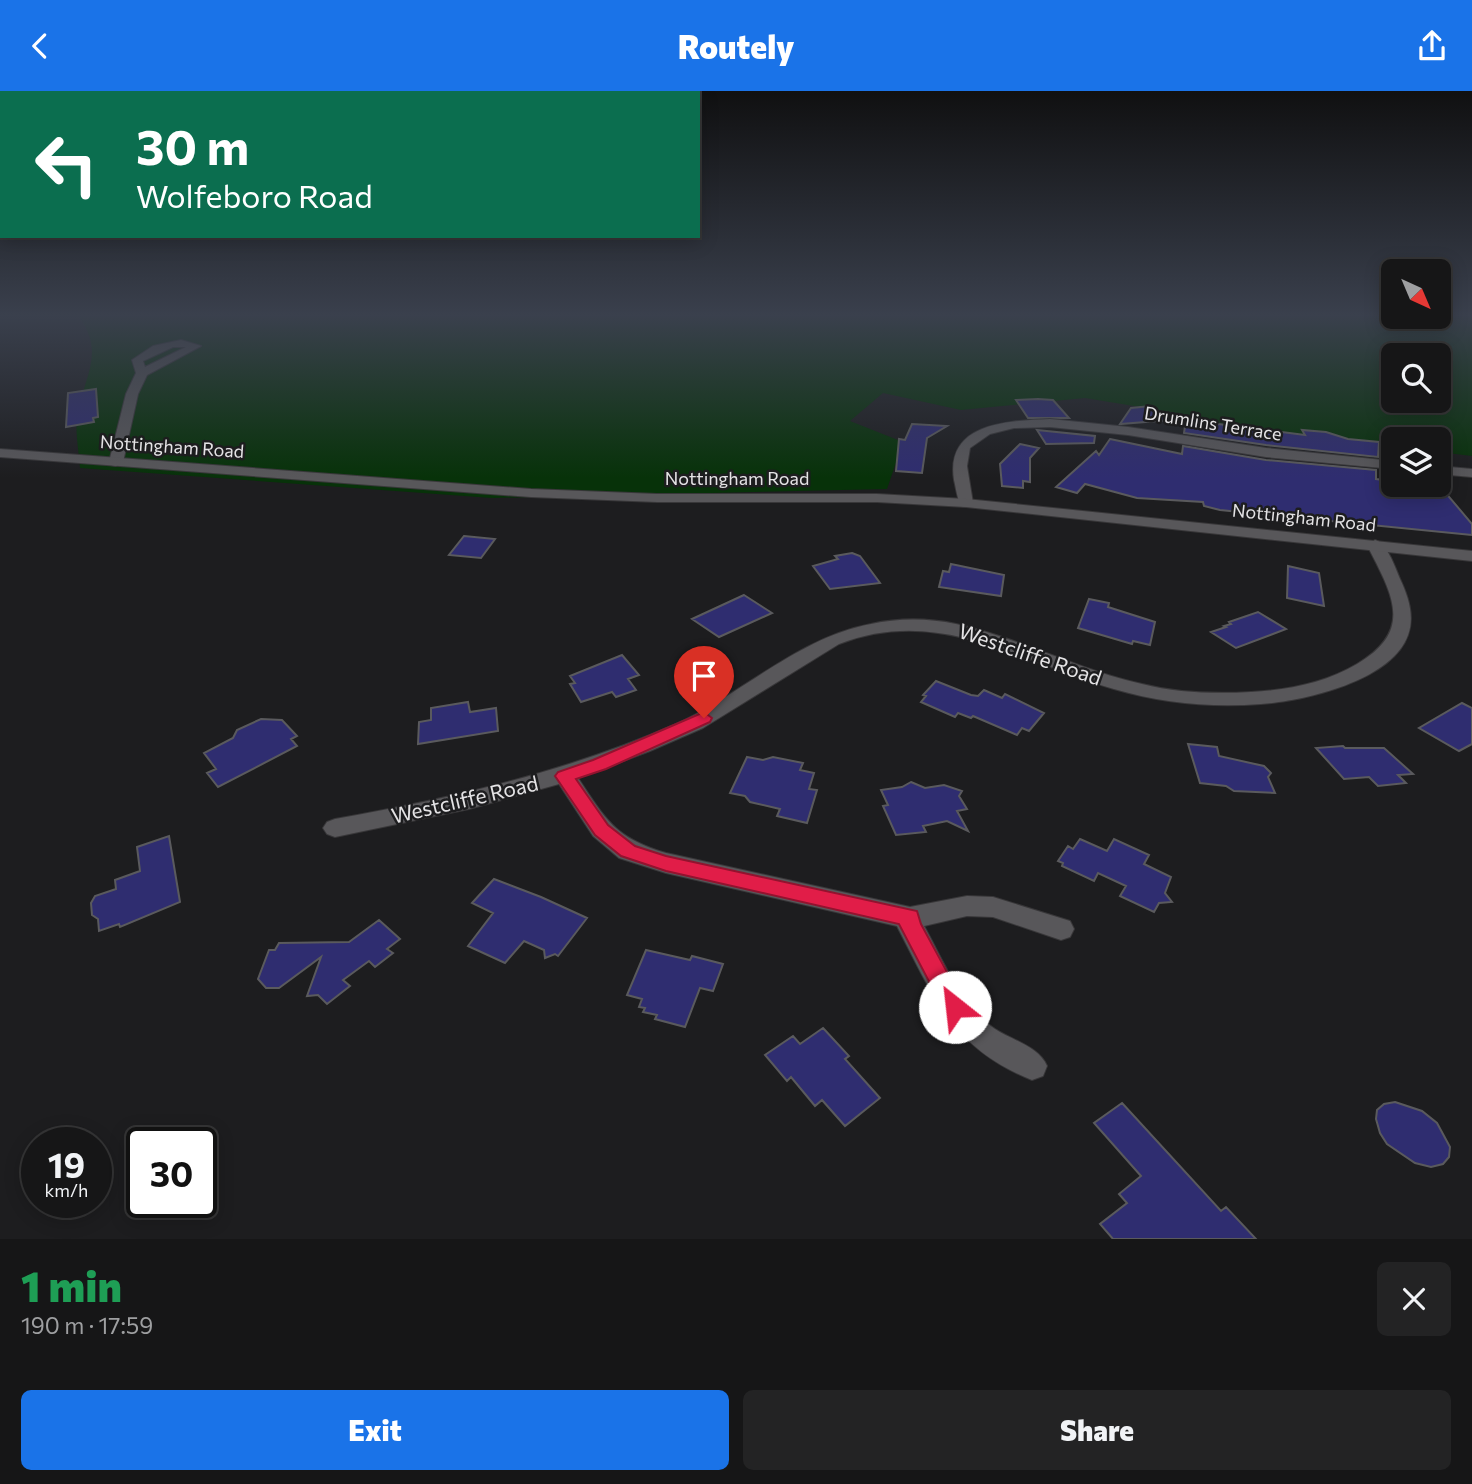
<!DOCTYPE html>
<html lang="en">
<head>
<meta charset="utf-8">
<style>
	body { margin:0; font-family:Commissioner,sans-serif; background:#232324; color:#f1f3f6; height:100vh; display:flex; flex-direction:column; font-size:26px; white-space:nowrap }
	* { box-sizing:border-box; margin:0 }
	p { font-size:23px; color:#9e9fa1 }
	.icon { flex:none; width:38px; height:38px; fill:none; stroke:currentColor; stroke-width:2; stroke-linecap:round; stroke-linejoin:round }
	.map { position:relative; height:1148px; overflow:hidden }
	.details { display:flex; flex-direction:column; background:#161617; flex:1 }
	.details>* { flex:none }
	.banner { position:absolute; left:0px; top:0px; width:700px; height:147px; box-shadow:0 4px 18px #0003,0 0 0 2px #353536; background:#0b6e4f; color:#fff; overflow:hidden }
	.needle { width:46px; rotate:136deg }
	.fabs { position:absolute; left:1381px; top:168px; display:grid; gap:14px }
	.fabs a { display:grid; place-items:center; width:70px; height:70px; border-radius:10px; background:#161617; box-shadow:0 4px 18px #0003,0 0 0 2px #353536; font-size:35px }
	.speed { position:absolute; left:21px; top:1036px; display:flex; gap:14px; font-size:35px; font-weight:700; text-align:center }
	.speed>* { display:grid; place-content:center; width:91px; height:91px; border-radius:50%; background:#161617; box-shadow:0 4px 18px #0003,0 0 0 2px #353536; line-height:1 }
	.speed small { font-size:18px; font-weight:400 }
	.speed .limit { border:4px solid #111; border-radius:10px; background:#fff; color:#111 }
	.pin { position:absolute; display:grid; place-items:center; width:60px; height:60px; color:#fff; margin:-72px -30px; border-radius:50% 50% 50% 0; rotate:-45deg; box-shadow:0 0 7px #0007 }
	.pin .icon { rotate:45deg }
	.me { position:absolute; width:77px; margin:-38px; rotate:331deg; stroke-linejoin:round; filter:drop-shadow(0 0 5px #0008) }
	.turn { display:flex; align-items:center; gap:24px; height:147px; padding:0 21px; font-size:32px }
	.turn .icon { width:91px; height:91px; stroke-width:2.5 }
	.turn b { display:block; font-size:49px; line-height:60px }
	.round { display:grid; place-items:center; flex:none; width:74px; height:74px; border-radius:10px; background:#232324 }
	.headline { display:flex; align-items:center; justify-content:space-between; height:119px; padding:0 21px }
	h1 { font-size:42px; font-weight:800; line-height:52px; color:#1e9e55 }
	.action { display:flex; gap:14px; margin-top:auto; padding:14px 21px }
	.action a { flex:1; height:80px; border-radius:10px; background:#1a73e8; color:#fff; font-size:28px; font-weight:800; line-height:80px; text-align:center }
	.action a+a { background:#232324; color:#f1f3f6 }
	header { display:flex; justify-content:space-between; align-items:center; height:91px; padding:0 21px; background:#1a73e8; color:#fff; font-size:32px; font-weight:800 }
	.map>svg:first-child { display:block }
	.green { fill:#073209; fill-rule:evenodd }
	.building { fill:#2f2d70; stroke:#5a5a5d; stroke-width:2 }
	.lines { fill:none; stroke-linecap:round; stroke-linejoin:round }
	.minor-casing { stroke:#383739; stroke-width:2 }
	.tertiary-casing { stroke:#383739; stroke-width:2 }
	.minor { fill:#58575a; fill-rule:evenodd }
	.tertiary { fill:#58575a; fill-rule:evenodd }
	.route { fill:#e11d48; stroke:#92132f; stroke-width:2 }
	.labels { text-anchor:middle; stroke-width:5; stroke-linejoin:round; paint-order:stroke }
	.far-street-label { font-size:18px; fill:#e4e3e5; stroke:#1d1d1f }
	.street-label { font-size:21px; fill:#e4e3e5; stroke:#1d1d1f }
</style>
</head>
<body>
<header><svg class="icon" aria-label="back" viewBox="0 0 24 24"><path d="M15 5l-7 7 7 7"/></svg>Routely<svg class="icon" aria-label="share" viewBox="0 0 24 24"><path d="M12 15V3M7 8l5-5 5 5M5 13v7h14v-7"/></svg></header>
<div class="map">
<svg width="1472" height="1148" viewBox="0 0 1472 1148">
	<rect width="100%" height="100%" fill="#1d1d1f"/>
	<path class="green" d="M79 226H1472V365L1439 361 1438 348H1393V356L1259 341 1183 323 1085 307 961 319 883 302 850 330 903 351 887 398 492 407 80 377C79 359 74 338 78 321 85 284 105 261 79 226ZM1393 264H1438V310H1393Z"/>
	<path class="building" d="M96 298 98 326 93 327 94 331 66 336 68 302Z
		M1038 308 1053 309 1069 327H1028L1016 309Z
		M1151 315 1171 329 1120 333 1131 317Z
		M1186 329 1305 344 1302 339 1326 341 1348 348 1379 351 1378 366 1266 354 1184 342Z
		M912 333 947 335 927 347 922 382 896 380 899 348 905 349Z
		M1037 339 1095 345 1094 352 1046 353Z
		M1110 348 1182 363 1183 355 1266 369 1376 379V388L1393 390V394H1439L1472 433V444L1220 419 1204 415 1203 411 1137 407 1085 393 1077 402 1056 396 1096 360 1099 364Z
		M1020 353 1039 357 1030 367V391L1023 390V397L1002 395 1000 373Z
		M464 445 495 448 481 467 449 464Z
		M852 462 860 465 880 492 830 498 813 475 838 468 835 465Z
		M951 473 1004 484 1001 505 939 496 943 480 949 481Z
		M1288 475 1319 482 1324 515 1287 507Z
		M744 504 772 522 719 546 692 528Z
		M1089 508 1109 512 1108 516 1155 531 1150 554 1133 550 1132 553 1078 537Z
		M1258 521 1286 538 1236 557 1211 541 1226 536 1224 535 1231 533 1229 531Z
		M622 564 639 584 628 588 636 599 616 606 612 601 581 611 570 593 575 592 570 585Z
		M936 590 971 604 978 605 984 599 1002 607 1005 603 1044 622 1029 640 1022 637 1017 644 973 625 971 627 958 622 955 626 921 611 926 605 923 604Z
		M468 611 470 621 496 617 498 640 418 653 419 631 431 629V617Z
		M1462 612 1472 617V653L1459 660 1419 637Z
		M261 628 282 629 297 645 291 648 297 655 218 696 207 682 216 678 204 662 233 647 237 639Z
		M1188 653 1217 656 1219 665 1264 675 1271 682 1268 686 1275 702 1234 700 1226 695 1200 692Z
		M1343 655 1345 657H1384L1413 683 1398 684 1406 692 1378 695 1369 686 1344 688 1316 657Z
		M747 666 763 669 773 666 803 672 800 679 814 682 809 698 817 699 807 732 777 725 780 718 750 711 745 705 730 702Z
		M911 691 925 697 944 694 962 700 959 705 967 718 957 720 968 740 947 730 923 735 926 741 896 744 883 715 888 714 881 699 902 696Z
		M169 745 180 811 120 836 119 833 99 840 98 828 92 824 91 812 95 805 116 798 115 789 140 780 137 756Z
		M1080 748 1107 760 1114 748 1149 764 1144 773 1171 786 1165 802 1172 811 1159 812 1154 821 1120 805 1126 795 1098 782 1094 790 1062 775 1063 772 1058 770 1068 755 1073 758Z
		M494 788 541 806 587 827 558 865 555 863 545 867 544 859 524 850 505 872 468 855 493 822 472 812Z
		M379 829 400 848 387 858 393 862 375 876 369 870 343 889 350 895 327 913 318 904 307 905 321 866 279 897H266L258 888 269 859H275L279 852 349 851Z
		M646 859 690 869 692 865 723 873 713 900 700 897 685 936 655 928 657 924 643 921 645 917 639 916 642 908 627 904Z
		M823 937 849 965 845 968 880 1007 845 1035 822 1009 815 1015 791 986 787 990 765 964 793 945 800 953Z
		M1395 1011 1422 1020 1437 1032 1450 1056 1449 1066 1443 1073 1431 1076 1415 1072 1387 1053 1380 1042 1376 1028 1377 1019 1384 1013Z
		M1122 1012 1221 1120 1226 1116 1256 1148H1113L1100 1133 1127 1112 1119 1103 1141 1085 1094 1032Z"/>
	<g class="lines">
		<g class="minor-casing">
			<path id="minor" d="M181 249 201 255 147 284 138 303 123 371 116 375 111 374 109 371 126 303 136 282 132 269 153 255ZM173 256H186L145 276 143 270Z
				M1050 328 1128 336 1266 357 1393 370V378L1266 366 1128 344 1050 336 1014 337 990 343 970 357 967 375 973 412 966 416 961 415C957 407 956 397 954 389 945 331 1009 330 1050 328Z
				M1438 375 1472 378V386L1438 383Z
				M1375 449C1387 452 1395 476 1400 488 1408 505 1415 525 1408 544 1392 590 1304 610 1261 613 1211 617 1162 612 1114 598 1020 571 939 514 839 553L703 637 650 660 578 687C606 729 615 747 666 762L910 816 967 805 993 806 1070 830 1074 838 1070 846 1061 849 993 826 967 825 924 835C943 869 961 916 995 938 1012 949 1039 956 1047 975L1043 985 1032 989C953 958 933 905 897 835L666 782 619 767 593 745 559 693 469 718 335 746 327 743 323 737 327 731 335 728C452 707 567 681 676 633 743 603 797 547 871 533 898 527 928 527 956 533 1020 547 1078 579 1142 593 1177 602 1215 603 1251 601 1288 599 1325 592 1357 573 1415 539 1392 503 1367 454Z"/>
		</g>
		<g class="tertiary-casing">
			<path id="tertiary" d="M0 358 531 398 657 403H877L966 408 1472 460V470L966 416 877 411H657L531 406 0 366Z"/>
		</g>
		<use href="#minor" class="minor"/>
		<use href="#tertiary" class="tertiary"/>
	</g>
	<linearGradient id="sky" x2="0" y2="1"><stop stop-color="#101011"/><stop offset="0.58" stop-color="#3a404d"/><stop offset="1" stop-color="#3a404d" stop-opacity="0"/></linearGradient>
	<rect width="1472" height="387" fill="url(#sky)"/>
	<path class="route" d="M704 621 712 627 710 631 606 678 576 688 608 734 635 755 666 765 917 820 921 833 966 916 963 923 955 927 946 923 899 833 666 780 621 765 595 744 555 685 558 681 593 669Z"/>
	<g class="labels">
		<g class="far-street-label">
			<text transform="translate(1213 333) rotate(9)" y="6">Drumlins Terrace</text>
			<text transform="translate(172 356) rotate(4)" y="6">Nottingham Road</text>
			<text x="737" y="394">Nottingham Road</text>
			<text transform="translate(1304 427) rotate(6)" y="6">Nottingham Road</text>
		</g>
		<g class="street-label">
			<text transform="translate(1030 564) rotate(19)" y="7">Westcliffe Road</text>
			<text transform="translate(465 709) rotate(-13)" y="7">Westcliffe Road</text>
		</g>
	</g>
</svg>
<div class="fabs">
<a><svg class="needle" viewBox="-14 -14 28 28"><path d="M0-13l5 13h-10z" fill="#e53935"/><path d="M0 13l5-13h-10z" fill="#9e9fa1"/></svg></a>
<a><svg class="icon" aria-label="search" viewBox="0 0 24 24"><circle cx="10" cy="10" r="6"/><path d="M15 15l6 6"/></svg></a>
<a><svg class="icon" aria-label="layers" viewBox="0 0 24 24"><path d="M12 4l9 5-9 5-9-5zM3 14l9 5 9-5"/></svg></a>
</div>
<div class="speed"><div>19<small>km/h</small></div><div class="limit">30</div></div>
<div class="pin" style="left:704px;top:627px;background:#d93025"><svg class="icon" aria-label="arrive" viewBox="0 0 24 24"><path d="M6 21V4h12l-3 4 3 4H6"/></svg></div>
<svg class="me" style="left:955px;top:916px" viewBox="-20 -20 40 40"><circle r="19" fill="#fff"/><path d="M0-13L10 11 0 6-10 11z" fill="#e11d48"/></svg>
<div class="banner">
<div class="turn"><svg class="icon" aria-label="left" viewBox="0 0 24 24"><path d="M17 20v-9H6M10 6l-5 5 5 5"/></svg><div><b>30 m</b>Wolfeboro Road</div></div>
</div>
</div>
<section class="details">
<div class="headline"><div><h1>1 min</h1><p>190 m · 17:59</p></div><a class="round"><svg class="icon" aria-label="close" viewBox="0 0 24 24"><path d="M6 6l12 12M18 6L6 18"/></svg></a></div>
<div class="action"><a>Exit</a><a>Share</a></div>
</section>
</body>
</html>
